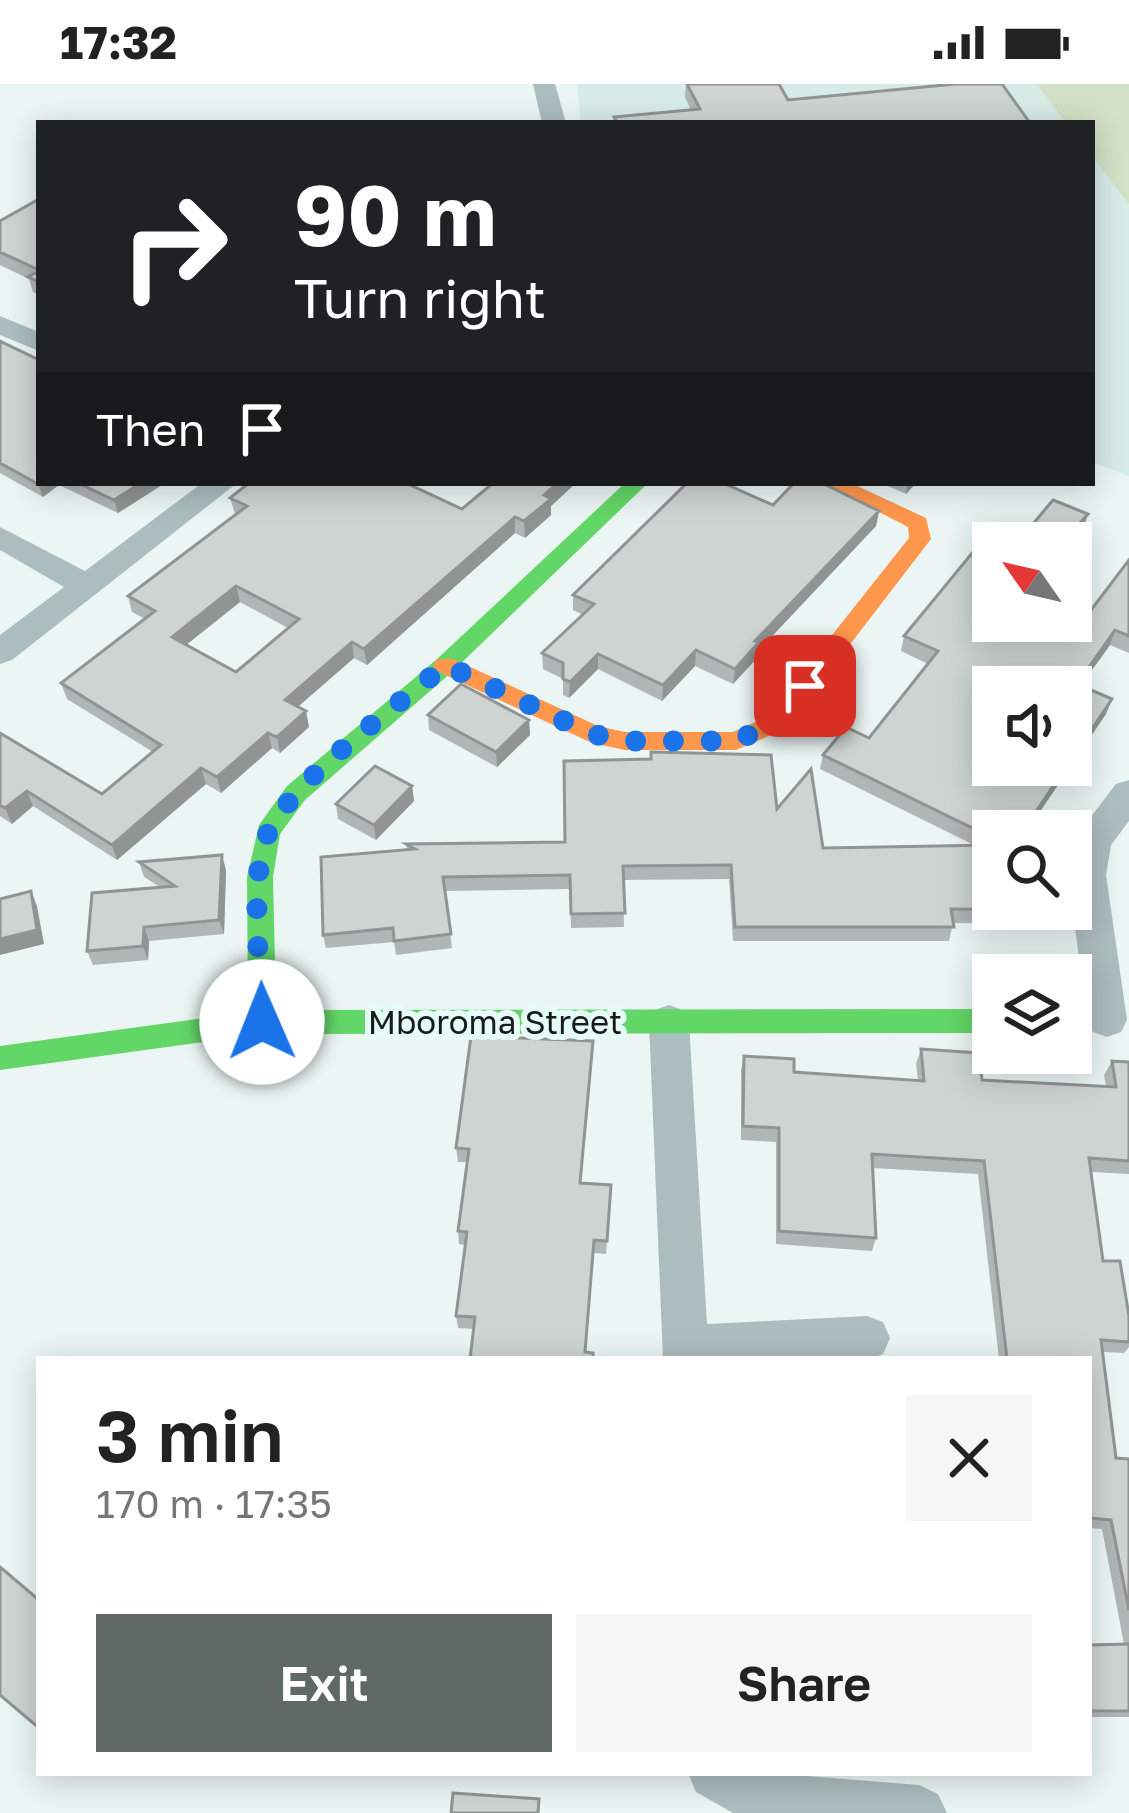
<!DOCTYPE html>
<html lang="en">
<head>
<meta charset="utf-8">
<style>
	body { margin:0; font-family:"Golos Text",sans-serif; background:#f6f6f6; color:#222; height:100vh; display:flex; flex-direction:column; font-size:45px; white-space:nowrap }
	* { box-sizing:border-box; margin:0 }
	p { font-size:39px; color:#767676 }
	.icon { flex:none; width:66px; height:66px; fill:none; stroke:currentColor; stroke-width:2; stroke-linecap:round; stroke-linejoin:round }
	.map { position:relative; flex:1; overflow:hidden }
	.details { position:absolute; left:36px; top:1272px; width:1056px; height:420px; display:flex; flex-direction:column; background:#fff; border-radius:0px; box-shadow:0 6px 30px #0003 }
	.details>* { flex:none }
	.banner { position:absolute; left:36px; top:36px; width:1059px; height:366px; border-radius:0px; box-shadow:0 6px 30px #0003; background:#202124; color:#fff; overflow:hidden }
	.needle { width:78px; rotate:304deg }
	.fabs { position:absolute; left:972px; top:438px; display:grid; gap:24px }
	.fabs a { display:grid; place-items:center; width:120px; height:120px; border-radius:0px; background:#fff; box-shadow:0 6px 30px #0003; font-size:60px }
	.pin { position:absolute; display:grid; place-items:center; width:102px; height:102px; color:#fff; margin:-51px; border-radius:24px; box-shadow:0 6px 18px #0006 }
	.me { position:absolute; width:132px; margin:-66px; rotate:359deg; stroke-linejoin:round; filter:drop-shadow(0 0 9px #0008) }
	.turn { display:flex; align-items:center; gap:42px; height:252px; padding:0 60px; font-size:54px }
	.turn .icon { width:156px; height:156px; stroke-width:2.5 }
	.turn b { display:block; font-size:84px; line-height:102px }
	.then { display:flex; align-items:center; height:114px; padding:0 60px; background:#0003; gap:24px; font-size:45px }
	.round { display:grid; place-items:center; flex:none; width:126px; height:126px; border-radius:0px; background:#f6f6f6 }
	.head { display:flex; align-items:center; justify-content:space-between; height:204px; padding:0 60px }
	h1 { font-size:72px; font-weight:600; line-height:90px }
	.primary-button { display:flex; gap:24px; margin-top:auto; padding:24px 60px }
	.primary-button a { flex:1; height:138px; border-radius:0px; background:#606866; color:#fff; font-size:48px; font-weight:600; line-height:138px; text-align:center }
	.primary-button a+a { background:#f6f6f6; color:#222 }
	.status { display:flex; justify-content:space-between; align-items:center; height:84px; padding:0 60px; background:#fff; direction:ltr }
	.status svg { height:33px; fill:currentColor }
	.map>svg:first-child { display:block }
	.built { fill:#d7ebe7 }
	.green { fill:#d3e1c7 }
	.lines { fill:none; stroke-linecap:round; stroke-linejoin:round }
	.street { fill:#acbdbf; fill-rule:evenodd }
	.fast { fill:#63d668; fill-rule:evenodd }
	.slow { fill:#ff974d; fill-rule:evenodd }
	.wall { fill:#b0b6b5; fill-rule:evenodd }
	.shaded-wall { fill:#909493 }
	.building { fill:#cdd4d2; stroke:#909493; stroke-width:3; fill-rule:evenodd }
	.route { stroke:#1a73e8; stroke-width:21; stroke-dasharray:0 37.8 }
	.labels { text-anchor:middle; stroke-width:12; stroke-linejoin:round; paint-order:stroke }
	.street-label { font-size:33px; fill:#151c1a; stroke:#e7fbf6 }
</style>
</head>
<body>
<div class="status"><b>17:32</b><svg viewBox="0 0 49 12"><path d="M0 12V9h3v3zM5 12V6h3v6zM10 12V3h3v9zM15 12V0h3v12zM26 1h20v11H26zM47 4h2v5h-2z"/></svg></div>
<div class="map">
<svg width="1129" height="1729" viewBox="0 0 1129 1729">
	<rect width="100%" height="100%" fill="#ebf6f4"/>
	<path class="built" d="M577 0H1129V392L1092 378V39H581Z"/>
	<path class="green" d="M1037 0H1129V120L1092 72V39H1066Z"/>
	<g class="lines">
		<path class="street" d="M533 0H555L566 39H542Z
			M0 232 39 248V267L0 251Z
			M202 399H237L12 576 0 580V551L64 503 0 466V443L85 487Z
			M1129 696V737L1111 761 1106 791 1127 936 1121 948 1107 953 1093 948 1087 936 1071 813V776L1080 747 1116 700Z
			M669 921 683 926 689 938 707 1240 867 1232 883 1238 890 1254 883 1270 870 1275H663L649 938 655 926Z
			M688 1689H769L919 1701 938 1710 947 1729H733L696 1708Z"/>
		<path class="fast" d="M625 399H648L453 587 305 716 280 750 273 793 276 926 993 925V949L262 950 0 986V962L248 928 247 793 259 741 287 702 437 575Z"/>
		<path class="slow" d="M823 399H851L926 434 931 455 785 645 736 666H625L592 659 437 587 433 581 437 575H453L598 642 625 648H733L767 633 909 454 908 443Z"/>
	</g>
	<path class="wall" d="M686 0H779L788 16 1030 39H614V33L691 26 685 13Z
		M39 115V211L33 208 29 195 0 181V137Z
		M0 257 39 399H165L118 429 59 401 43 413 0 389Z
		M416 399 412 402 462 425 493 399H576L551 422V431L525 454 515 449 367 581 354 574 298 623 309 643 280 669 272 664 221 709 206 700 117 776 33 722 12 740 0 732V649L102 710 153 668 67 615 61 599 145 535 132 528 128 512 235 430 230 414ZM240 518 288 544 236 588 186 561Z
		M881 399H916L906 410Z
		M773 421 879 427 876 442 758 567 757 574 733 600 695 582 662 617 598 585 569 614 563 611V595L543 585 542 569 583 531 573 526V511Z
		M1129 476V569L1110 561 1081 601 1106 630 993 747V825L1036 826 1030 840 953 839 949 857H733L729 795 623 796 624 843 571 844 570 805 445 807 452 864 396 871 394 858 326 864 323 851 407 765 406 760 565 758 777 725 823 764 974 761 820 685 823 671 869 654 928 580 901 567 904 552 993 537 1079 542Z
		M428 631 529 636 530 651 497 683 429 646Z
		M412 702 414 717 376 756 338 735 336 720Z
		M139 778 226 786 224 850 149 857 148 876 93 881 87 867 160 803 144 793Z
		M921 965 982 996 1106 1003 1104 991 1112 977 1129 978V1090L1091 1088 1103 1177 1129 1232V1263L1124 1269 1103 1268 1116 1374 1129 1375V1633H1089V1560H1124L1102 1445 1089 1444V1275H999L978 1090 873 1084 876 1154 872 1167 776 1160V1058L741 1056V986L744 972 794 988 918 996 916 980Z
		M592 972 581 1099 611 1101 606 1170 593 1169 586 1268 593 1275 474 1245 458 1244 456 1232 465 1161 459 1160 458 1147 467 1078H458L456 1064Z"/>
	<path class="shaded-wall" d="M59 399V401L43 413 38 400Z
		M141 399H165L118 429 114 416Z
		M558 399H576L551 422V431L525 454 524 437 544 411Z
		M908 399H916L906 410Z
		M879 427 876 442 758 567 757 574 733 600 735 585 755 557Z
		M1088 430 1083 445 1071 459H1062Z
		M515 433V449L367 581 364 565Z
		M236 502 240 518 176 569 172 553Z
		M1115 546 1110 561 1071 615 1077 600Z
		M352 558 354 574 288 631 285 616Z
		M696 566 695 582 662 617 663 601Z
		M598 570V585L569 614 570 598Z
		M1112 615 1106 630 1027 747H1023L1067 681H1071V676Z
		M306 627 309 643 280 669 277 653Z
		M529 636 530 651 497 683 496 668Z
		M268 649 272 664 221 709 217 693Z
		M201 684 206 700 117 776 112 761Z
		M412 702 414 717 376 756 374 741Z
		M27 707 33 722 12 740 5 724Z
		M222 771 226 786 224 850 219 836Z
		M31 807 37 822 44 860 0 871V855Z
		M144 843 149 857 148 876 143 862Z"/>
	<path class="building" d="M687 0H779L788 16 955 0H1002L1030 39H617L614 33 700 25Z
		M39 115V186L0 168V137Z
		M39 187V198L28 193Z
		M0 257 39 276 38 400 0 379Z
		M78 399H141L114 416Z
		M249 399H406L462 425 493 399H558L544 411 551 415 524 437 515 433 364 565 352 558 285 616 306 627 277 653 268 649 217 693 201 684 112 761 27 707 5 724 0 721V649L102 710 161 661 61 599 155 527 128 512 247 422 230 414ZM236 502 299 535 236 588 172 553Z
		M687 399H723L773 421 794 399H822L879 427 755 557 759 558 735 585 696 566 663 601 598 570 570 598 563 595V579L542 569 594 520 573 511Z
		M1053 416 1088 430 1062 459H1017Z
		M982 457 993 462V537H1067L1079 542 1129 476V552L1115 546 1077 600 1112 615 1071 676V603H993V681H1067L1023 747H993V754L823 671 846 643 869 654 938 567 904 552Z
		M461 600 529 636 496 668 428 631Z
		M651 668 771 671 777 725 811 685 823 764 993 761V825L1036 826 951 825 954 843H735L731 781 623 782 625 829 571 830 570 791 443 793 451 850 394 857 393 844 323 851 321 773 415 765 406 760 565 758 564 677 651 675Z
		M375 682 412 702 374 741 336 720Z
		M222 771 219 836 144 843 143 862 87 867 92 809 175 802 139 778Z
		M31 807 37 846 0 855V815Z
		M471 952 593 957 580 1099 611 1101 607 1157 594 1156 585 1268 593 1269V1275H470L475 1233 456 1232 467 1148 458 1147 469 1065 456 1064Z
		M921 965 979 969 982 996 1116 1003 1112 977 1129 978V1077L1089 1074 1103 1177H1120L1129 1232V1258L1101 1256 1116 1374 1129 1375V1526L1111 1436 1089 1434V1275H1007L984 1077 872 1070 876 1154 779 1147V1044L743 1042 744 972 794 975V988L924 997Z
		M0 1483 39 1516V1644L0 1611Z
		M1129 1560V1627H1089V1561Z
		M453 1709 539 1715 538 1729H451Z"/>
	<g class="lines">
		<path class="route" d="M262 938C261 888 247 788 270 745 299 691 396 623 445 581L592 650 626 657H736L776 638 805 602"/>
	</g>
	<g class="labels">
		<g class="street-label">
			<text x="495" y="950">Mboroma Street</text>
		</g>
	</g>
</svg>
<div class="fabs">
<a><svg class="needle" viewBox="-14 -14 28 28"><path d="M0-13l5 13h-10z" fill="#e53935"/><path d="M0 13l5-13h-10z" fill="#767676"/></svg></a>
<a><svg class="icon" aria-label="sound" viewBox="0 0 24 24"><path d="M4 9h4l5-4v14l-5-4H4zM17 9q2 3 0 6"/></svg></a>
<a><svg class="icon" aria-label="search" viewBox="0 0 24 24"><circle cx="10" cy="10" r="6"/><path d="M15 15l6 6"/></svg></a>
<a><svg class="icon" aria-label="layers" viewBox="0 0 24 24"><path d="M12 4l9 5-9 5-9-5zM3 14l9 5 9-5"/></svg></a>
</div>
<div class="pin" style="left:805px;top:602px;background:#d93025"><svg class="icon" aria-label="arrive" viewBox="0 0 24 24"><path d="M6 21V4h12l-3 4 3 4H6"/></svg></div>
<svg class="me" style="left:262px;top:938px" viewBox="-20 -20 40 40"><circle r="19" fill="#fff"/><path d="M0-13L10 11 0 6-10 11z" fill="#1a73e8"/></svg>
<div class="banner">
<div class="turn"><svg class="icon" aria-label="right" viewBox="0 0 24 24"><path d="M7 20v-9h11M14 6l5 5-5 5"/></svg><div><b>90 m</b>Turn right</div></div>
<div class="then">Then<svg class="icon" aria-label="arrive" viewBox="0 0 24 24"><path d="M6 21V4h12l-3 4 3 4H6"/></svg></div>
</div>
<section class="details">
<div class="head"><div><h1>3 min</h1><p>170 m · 17:35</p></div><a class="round"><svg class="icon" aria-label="close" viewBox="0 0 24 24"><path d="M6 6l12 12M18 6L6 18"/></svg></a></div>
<div class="primary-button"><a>Exit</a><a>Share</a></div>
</section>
</div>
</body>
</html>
